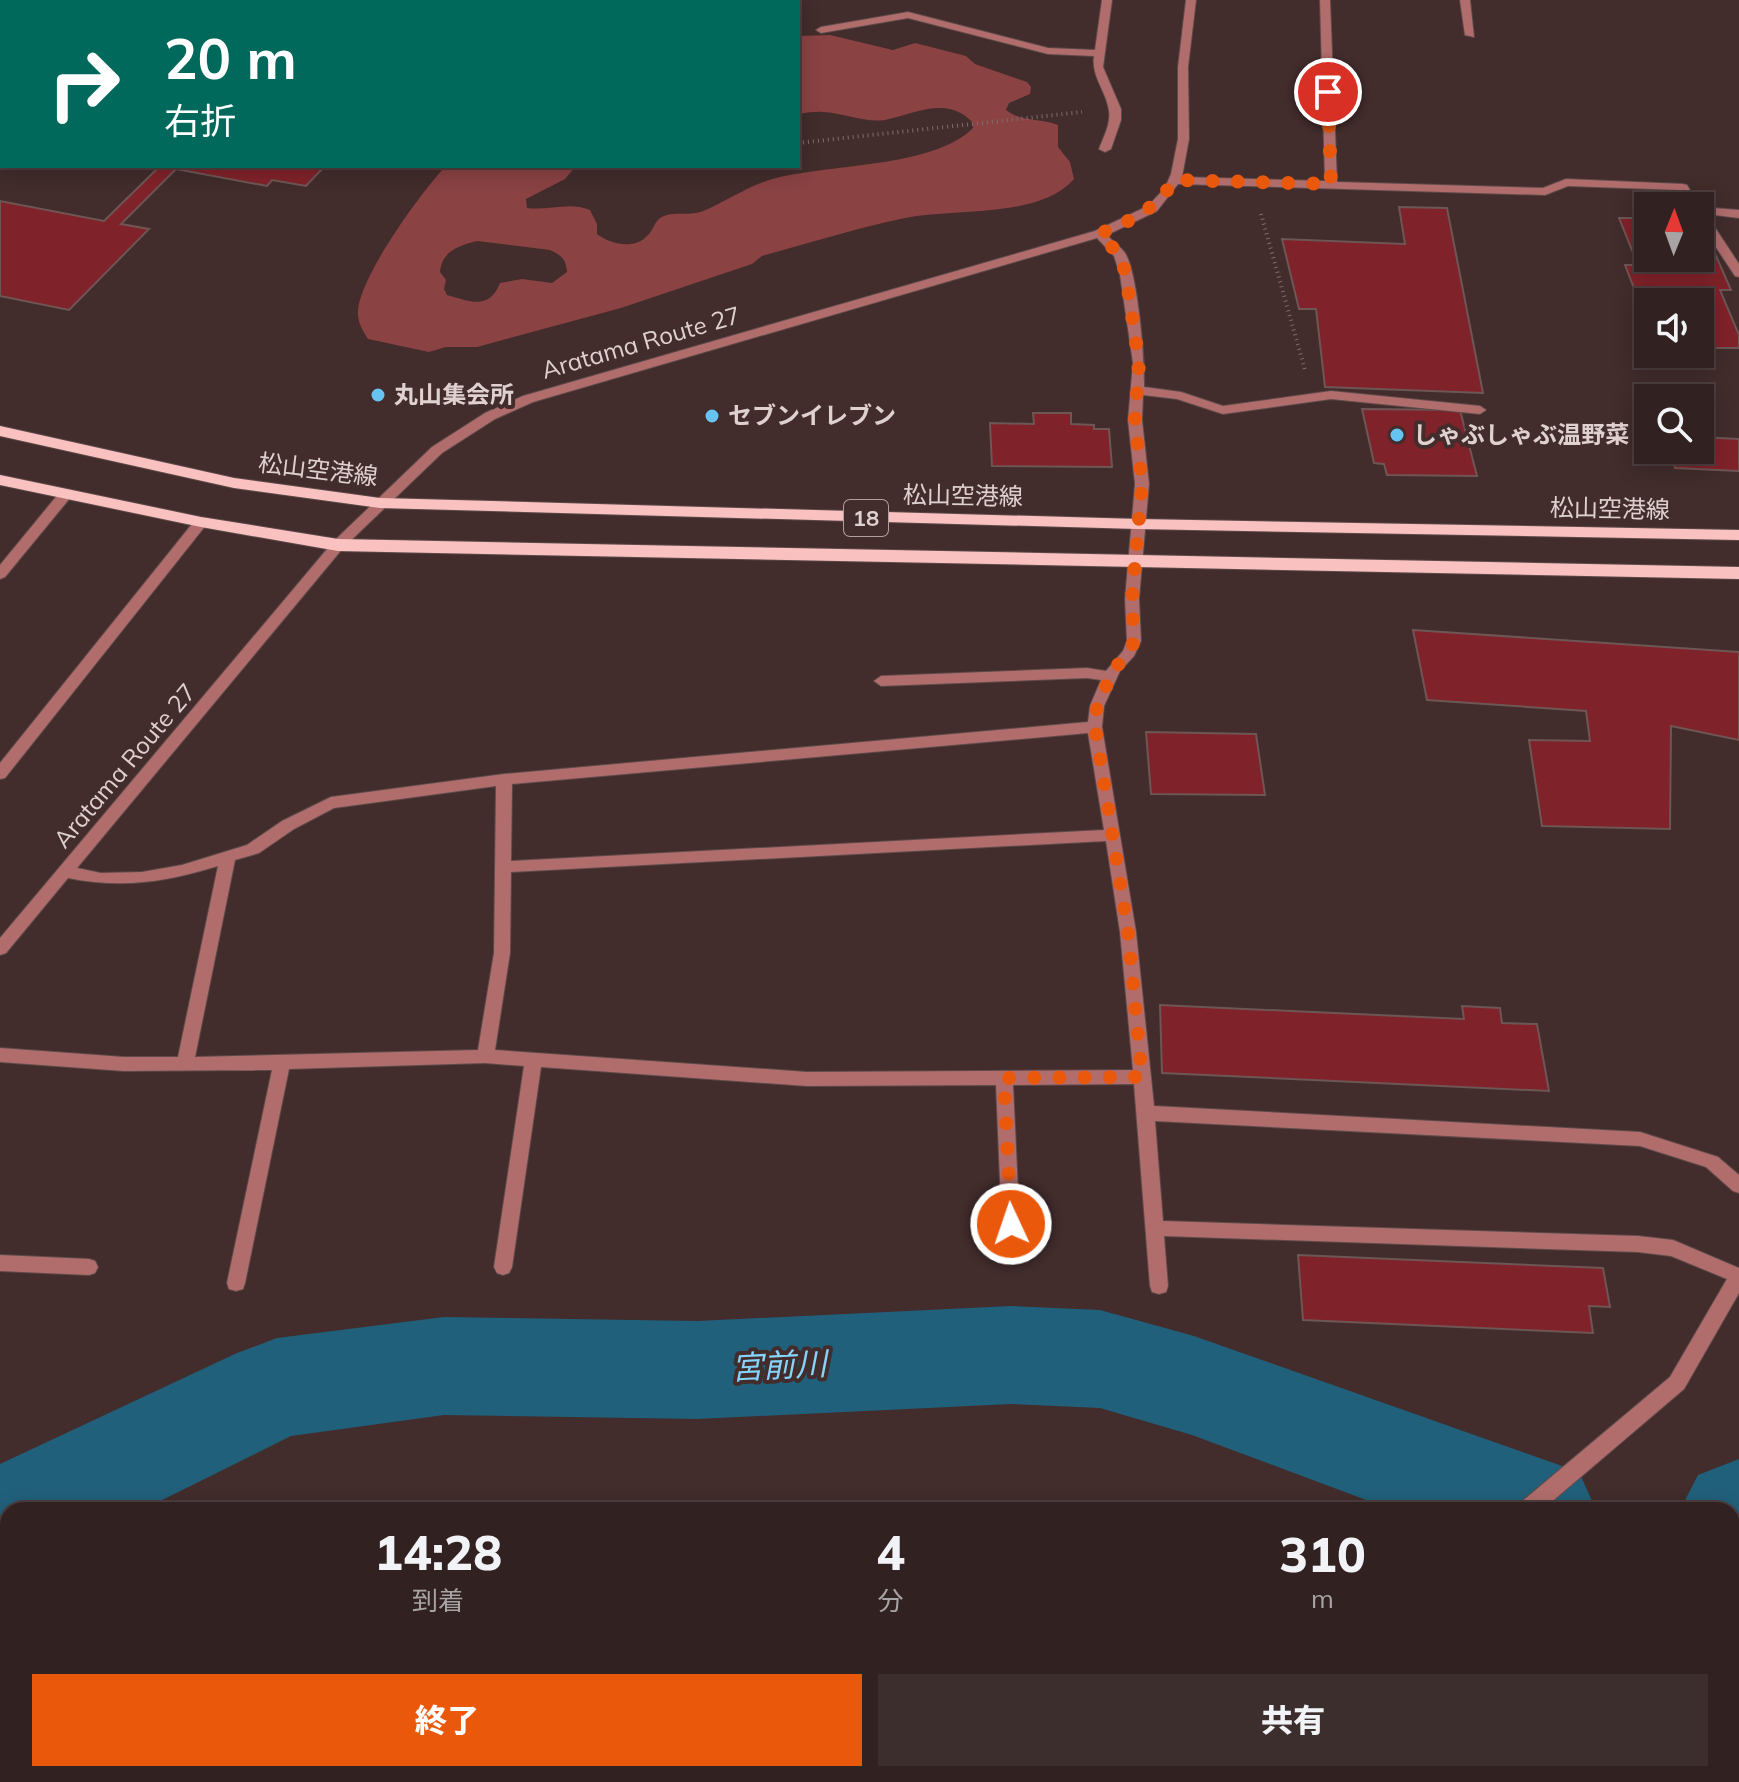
<!DOCTYPE html>
<html lang="ja">
<head>
<meta charset="utf-8">
<style>
	body { margin:0; font-family:Mulish,"Noto Sans JP",sans-serif; background:#3d2e2e; color:#f1f3f6; height:100vh; display:flex; flex-direction:column; font-size:30px; white-space:nowrap }
	* { box-sizing:border-box; margin:0 }
	p { font-size:26px; color:#a8a3a5 }
	.icon { flex:none; width:44px; height:44px; fill:none; stroke:currentColor; stroke-width:2; stroke-linecap:round; stroke-linejoin:round }
	.map { position:relative; flex:1; overflow:hidden }
	.sheet { position:absolute; left:0px; top:1502px; width:1740px; height:280px; display:flex; flex-direction:column; background:#322121; border-radius:24px 24px 0 0; box-shadow:0 4px 20px #0003,0 0 0 2px #4d3e3f }
	.sheet>* { flex:none }
	.hud { position:absolute; left:0px; top:0px; width:800px; height:168px; box-shadow:0 4px 20px #0003,0 0 0 2px #4d3e3f; background:#00695c; color:#fff; overflow:hidden }
	.needle { width:52px; rotate:1deg }
	.fabs { position:absolute; left:1634px; top:192px; display:grid; gap:16px }
	.fabs a { display:grid; place-items:center; width:80px; height:80px; border-radius:0px; background:#322121; box-shadow:0 4px 20px #0003,0 0 0 2px #4d3e3f; font-size:40px }
	.pin { position:absolute; display:grid; place-items:center; width:68px; height:68px; color:#fff; margin:-34px; border:4px solid #fff; border-radius:50%; box-shadow:0 2px 8px #0007 }
	.me { position:absolute; width:88px; margin:-44px; rotate:357deg; stroke-linejoin:round; filter:drop-shadow(0 0 6px #0008) }
	.turn { display:flex; align-items:center; gap:28px; height:168px; padding:0 32px; font-size:36px }
	.turn .icon { width:104px; height:104px; stroke-width:2.5 }
	.turn b { display:block; font-size:56px; line-height:68px }
	.eta { display:flex; justify-content:space-evenly; align-items:center; height:136px; text-align:center }
	.eta b { font-size:48px; font-weight:800; line-height:56px }
	.cta { display:flex; gap:16px; margin-top:auto; padding:16px 32px }
	.cta a { flex:1; height:92px; border-radius:0px; background:#ea580c; color:#fff; font-size:32px; font-weight:800; line-height:92px; text-align:center }
	.cta a+a { background:#3d2e2e; color:#f1f3f6 }
	.map>svg:first-child { display:block }
	.green { fill:#8a4243; fill-rule:evenodd }
	.lines { fill:none; stroke-linecap:round; stroke-linejoin:round }
	.river { fill:#21607b; fill-rule:evenodd }
	.building { fill:#802229; stroke:#6e5655; stroke-width:2 }
	.street-casing { stroke:#5e4a4a; stroke-width:2 }
	.primary-casing { stroke:#5e4a4a; stroke-width:2 }
	.path { stroke:#806c6c; stroke-width:4; stroke-dasharray:1 4; stroke-linecap:butt }
	.street { fill:#b06d6c; fill-rule:evenodd }
	.primary { fill:#f9c2c0; fill-rule:evenodd }
	.route { stroke:#ea580c; stroke-width:14; stroke-dasharray:0 25.2 }
	.poi-dot { fill:#67c4f0; stroke:#422c2c; stroke-width:3 }
	.labels { text-anchor:middle; stroke-width:8; stroke-linejoin:round; paint-order:stroke }
	.shield { fill:#422c2c; stroke:#b1a0a0; stroke-width:2 }
	.shield-label { font-size:22px; font-weight:bold; fill:#e0d1d1 }
	.street-label { font-size:24px; fill:#e0d1d1; stroke:#422c2c }
	.poi-label { font-size:24px; font-weight:bold; fill:#e0d1d1; stroke:#422c2c; text-anchor:start }
	.near-water-label { font-size:32px; font-style:italic; fill:#85d4fb; stroke:#422c2c }
</style>
</head>
<body>
<div class="map">
<svg width="1739" height="1782" viewBox="0 0 1739 1782">
	<rect width="100%" height="100%" fill="#422c2c"/>
	<path class="green" d="M830 35 893 50 915 43 966 56 975 64 1027 82 1031 87 1030 94 1009 103 1006 110C1021 122 1041 118 1058 125V147L1070 162 1074 179C1039 219 954 208 905 218 857 228 809 243 762 256L752 264 621 308 477 347H446L429 352 368 339C362 330 357 321 358 310 361 275 421 192 446 166H576L565 179 526 199 527 208C548 211 569 201 590 210L597 224V234C610 244 634 250 647 236 655 229 654 218 667 215 678 212 691 216 703 211 725 202 746 187 769 180 826 163 932 169 973 128V123C947 95 916 114 885 120 865 123 843 113 823 112 815 111 806 113 798 114V36ZM477 241 550 250C561 255 566 259 567 272L552 283 522 279 500 283C489 310 472 302 447 295L444 289 446 280 440 272C442 251 458 246 477 241Z"/>
	<g class="lines">
		<path class="river" d="M1011 1306 1100 1310 1194 1336 1579 1472 1596 1510H1393L1192 1435 1100 1408 1011 1404 697 1419 444 1415 291 1436 142 1510H8V1558L0 1555V1464L237 1353 277 1338 444 1317 697 1321Z
			M1739 1459V1576L1732 1579V1510H1680L1698 1475Z
			M1378 1774H1511L1508 1782H1374Z"/>
	</g>
	<path class="building" d="M160 166H325L306 186 272 180 267 186 176 169 121 224 149 229 69 310 0 296V201L104 221Z
		M1399 207 1447 208 1483 393 1325 387 1316 309H1299L1282 239 1405 244Z
		M1619 218H1648V258H1700V219L1731 290H1720L1739 335V348H1700V302H1648V324L1625 265H1638Z
		M1362 409 1460 410 1477 476 1387 475 1384 464 1374 463Z
		M1033 413H1071V424L1094 425V429H1109L1112 467 992 466 990 423 1034 424Z
		M1700 437 1739 439V471L1675 468 1670 450H1700Z
		M1413 630 1739 652V740L1671 726 1670 829 1542 826 1529 740 1590 741 1586 711 1427 700Z
		M1146 732 1256 734 1265 795 1151 794Z
		M1160 1005 1464 1019 1462 1006 1500 1008 1502 1023 1537 1024 1549 1091 1162 1073Z
		M1298 1255 1603 1268 1610 1307 1589 1306 1593 1333 1303 1320Z"/>
	<g class="lines">
		<g class="street-casing">
			<path id="street" d="M1102 0H1112L1103 67 1121 109V120L1111 149 1105 152 1099 149C1103 138 1111 124 1109 111 1107 92 1091 77 1094 56L1048 54 908 18 821 33 816 30 821 27 908 12 1048 48 1095 50Z
				M1186 0H1196L1188 67 1189 139 1182 177 1325 181 1320 0H1330L1337 182 1543 188 1566 179 1683 184 1687 185 1700 207 1739 210V218L1706 214 1739 264V277L1735 276 1700 223V206H1689L1679 190 1568 186 1545 195 1178 184 1157 211 1107 235C1112 241 1121 247 1125 253 1138 273 1145 362 1144 387L1181 392 1223 406 1331 391 1480 406 1486 410 1480 414 1331 399 1223 414 1177 399 1143 395 1142 420 1149 484 1139 599 1141 641 1134 656 1120 671 1104 706 1102 727 1136 932 1154 1106 1640 1132 1718 1157 1739 1175V1193L1733 1191 1706 1167 1640 1146 1155 1121 1163 1221 1638 1236 1673 1240 1739 1268V1293L1684 1389 1542 1510H1517L1520 1503 1670 1377 1727 1279 1671 1256 1638 1252 1164 1236 1168 1286 1166 1292 1159 1294 1152 1292 1150 1286 1134 1084 1013 1085 1021 1253 1018 1258 1012 1261 1006 1258 1003 1253 996 1085 807 1086 541 1067 512 1267 509 1273 503 1275 497 1273 494 1267 524 1066 485 1063 289 1069 245 1283 243 1289 236 1291 229 1289 227 1283 272 1070 124 1071 0 1062V1048L124 1057H178L218 866C165 882 123 889 68 878L6 953 0 955V938L333 542 432 447 485 413 523 396 1095 231 1148 206 1165 188 1171 174 1178 139V67ZM1097 238 1114 256 1120 275 1133 363 1128 420 1135 484 1125 599 1127 641 1123 651 1106 671 1087 668 881 676 874 681 881 686 1087 678 1101 680 1090 706 1088 722 504 774 331 797 282 821 247 845 182 865 142 872 101 873 77 868 343 548 442 453 495 419 533 402ZM1088 733 1104 830 511 861 512 784ZM496 786 494 953 478 1050 195 1057 235 860 259 853 294 829 334 808ZM1106 841 1120 932 1133 1070 807 1072 495 1050 510 953 511 872Z
				M1460 0H1470L1474 37 1465 35Z
				M0 55H2L0 63Z
				M65 491 70 492V498L5 577 0 579V565L60 492Z
				M201 518 208 522 206 525 5 778 0 779V763L196 519Z
				M0 1255 89 1259 95 1261 98 1267 95 1273 89 1275 0 1271Z
				M1739 1658V1678L1732 1681V1661Z
				M1215 1774H1242L1238 1782H1211Z
				M1600 1774H1626L1622 1782H1596Z"/>
		</g>
		<g class="primary-casing">
			<path id="primary" d="M0 426 234 478 380 498 1138 519 1739 530V540L1138 529 380 508 234 488 0 436Z
				M0 475 201 517 338 539 1739 567V579L338 551 201 527 0 485Z"/>
		</g>
		<path class="path" d="M798 143 1082 112
			M1261 214 1305 370"/>
		<use href="#street" class="street"/>
		<use href="#primary" class="primary"/>
	</g>
	<g class="lines">
		<path class="route" d="M1011 1224 1004 1078 1142 1077 1128 932 1095 727 1097 706 1114 669 1129 653 1134 641 1132 599 1142 484 1135 420 1139 363 1126 275 1120 255 1099 234C1134 219 1152 212 1175 180L1331 184 1328 92"/>
	</g>
	<g class="poi-dot">
		<circle cx="378" cy="395" r="8"/>
		<circle cx="712" cy="416" r="8"/>
		<circle cx="1397" cy="435" r="8"/>
	</g>
	<g class="labels">
		<rect class="shield" x="844" y="500" width="44" height="36" rx="6"/>
		<g class="shield-label">
			<text x="866" y="526">18</text>
		</g>
		<g class="street-label">
			<text transform="translate(641 343) rotate(-16)" y="8">Aratama Route 27</text>
			<text transform="translate(318 470) rotate(7)" y="8">松山空港線</text>
			<text transform="translate(963 496) rotate(1)" y="8">松山空港線</text>
			<text transform="translate(1610 509) rotate(1)" y="8">松山空港線</text>
			<text transform="translate(125 766) rotate(-50)" y="8">Aratama Route 27</text>
		</g>
		<g class="poi-label">
			<text x="394" y="403">丸山集会所</text>
			<text x="728" y="424">セブンイレブン</text>
			<text x="1413" y="443">しゃぶしゃぶ温野菜</text>
		</g>
		<g class="near-water-label">
			<text transform="translate(779 1366) rotate(-3)" y="11">宮前川</text>
		</g>
	</g>
</svg>
<div class="fabs">
<a><svg class="needle" viewBox="-14 -14 28 28"><path d="M0-13l5 13h-10z" fill="#e53935"/><path d="M0 13l5-13h-10z" fill="#a8a3a5"/></svg></a>
<a><svg class="icon" aria-label="sound" viewBox="0 0 24 24"><path d="M4 9h4l5-4v14l-5-4H4zM17 9q2 3 0 6"/></svg></a>
<a><svg class="icon" aria-label="search" viewBox="0 0 24 24"><circle cx="10" cy="10" r="6"/><path d="M15 15l6 6"/></svg></a>
</div>
<div class="pin" style="left:1328px;top:92px;background:#d93025"><svg class="icon" aria-label="arrive" viewBox="0 0 24 24"><path d="M6 21V4h12l-3 4 3 4H6"/></svg></div>
<svg class="me" style="left:1011px;top:1224px" viewBox="-20 -20 40 40"><circle r="17" fill="#ea580c" stroke="#fff" stroke-width="3"/><path d="M0-11L8 9 0 5-8 9z" fill="#fff"/></svg>
<div class="hud">
<div class="turn"><svg class="icon" aria-label="right" viewBox="0 0 24 24"><path d="M7 20v-9h11M14 6l5 5-5 5"/></svg><div><b>20 m</b>右折</div></div>
</div>
<section class="sheet">
<div class="eta">
<div><b>14:28</b><p>到着</p></div>
<div><b>4</b><p>分</p></div>
<div><b>310</b><p>m</p></div>
</div>
<div class="cta"><a>終了</a><a>共有</a></div>
</section>
</div>
</body>
</html>
